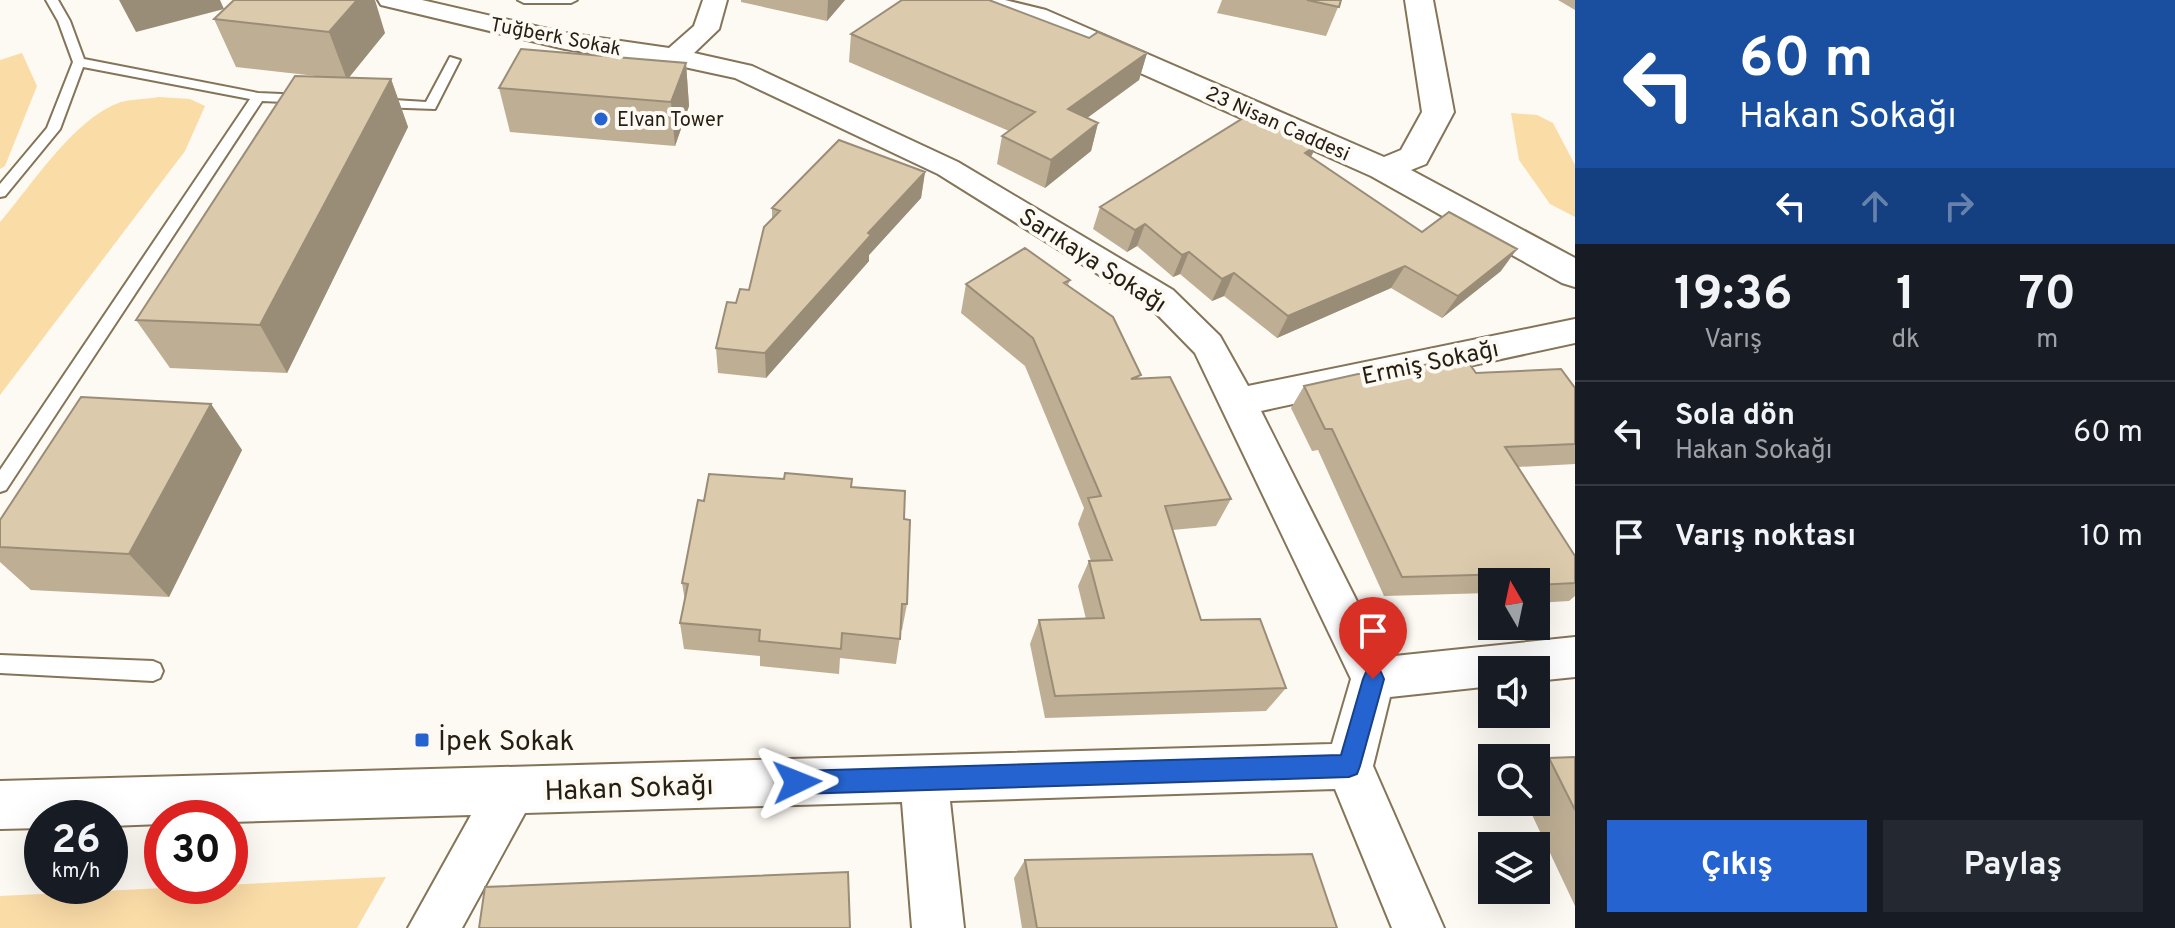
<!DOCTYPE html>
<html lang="tr">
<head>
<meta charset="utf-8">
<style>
	body { margin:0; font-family:Overpass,sans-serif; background:#242831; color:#f1f3f6; height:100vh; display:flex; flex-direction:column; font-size:30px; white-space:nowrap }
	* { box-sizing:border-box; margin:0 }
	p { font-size:26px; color:#9ea1a6 }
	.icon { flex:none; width:44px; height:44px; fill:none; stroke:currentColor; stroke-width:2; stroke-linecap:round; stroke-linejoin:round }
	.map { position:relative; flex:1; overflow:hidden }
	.panel { display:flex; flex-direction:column; background:#171b24; width:600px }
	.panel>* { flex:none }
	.top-card { background:#1a4fa0; color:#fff; overflow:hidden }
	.needle { width:52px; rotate:351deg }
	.tools { position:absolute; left:1478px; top:568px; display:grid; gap:16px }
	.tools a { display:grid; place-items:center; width:72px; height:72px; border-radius:0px; background:#171b24; box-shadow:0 8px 32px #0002; font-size:40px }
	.speed { position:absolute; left:24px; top:800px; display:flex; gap:16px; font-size:40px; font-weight:700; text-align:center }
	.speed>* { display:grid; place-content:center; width:104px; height:104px; border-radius:50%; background:#171b24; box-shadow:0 8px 32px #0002; line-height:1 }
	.speed small { font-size:20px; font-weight:400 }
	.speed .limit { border:12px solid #d22; background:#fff; color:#111 }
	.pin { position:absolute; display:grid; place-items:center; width:68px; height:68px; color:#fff; margin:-82px -34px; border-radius:50% 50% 50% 0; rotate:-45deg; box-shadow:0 0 8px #0007 }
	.pin .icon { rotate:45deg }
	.me { position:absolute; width:88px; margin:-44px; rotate:88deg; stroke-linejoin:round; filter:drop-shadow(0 0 6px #0008) }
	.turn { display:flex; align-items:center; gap:28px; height:168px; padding:0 32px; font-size:36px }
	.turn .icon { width:104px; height:104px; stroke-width:2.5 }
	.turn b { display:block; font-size:56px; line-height:68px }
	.lanes { display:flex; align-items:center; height:76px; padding:0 32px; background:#0003; justify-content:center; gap:40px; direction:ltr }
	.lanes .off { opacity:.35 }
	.eta { display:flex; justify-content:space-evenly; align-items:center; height:136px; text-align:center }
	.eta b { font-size:48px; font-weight:700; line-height:56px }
	.action { display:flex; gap:16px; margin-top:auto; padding:16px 32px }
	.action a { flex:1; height:92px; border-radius:0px; background:#2564d0; color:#fff; font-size:32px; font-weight:700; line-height:92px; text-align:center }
	.action a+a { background:#242831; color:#f1f3f6 }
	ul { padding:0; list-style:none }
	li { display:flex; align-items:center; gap:24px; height:104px; padding:0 32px; border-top:2px solid #363941 }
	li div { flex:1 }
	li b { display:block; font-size:30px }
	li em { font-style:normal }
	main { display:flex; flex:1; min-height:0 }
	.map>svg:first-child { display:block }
	.green { fill:#fadca7 }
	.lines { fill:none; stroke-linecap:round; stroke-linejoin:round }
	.service-casing { stroke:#847458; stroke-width:4 }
	.minor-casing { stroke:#847458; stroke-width:4 }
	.tertiary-casing { stroke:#847458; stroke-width:4 }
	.service { fill:#fff; fill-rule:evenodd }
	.minor { fill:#fff; fill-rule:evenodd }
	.tertiary { fill:#fff; fill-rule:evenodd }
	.wall { fill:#bdae94 }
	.shaded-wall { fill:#9a8d78 }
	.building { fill:#dccaac; stroke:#9a8d78; stroke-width:2 }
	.route { fill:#2564d0; stroke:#184187; stroke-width:2 }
	.poi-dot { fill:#2564d0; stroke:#fdf9f3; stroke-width:3 }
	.labels { text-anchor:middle; stroke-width:8; stroke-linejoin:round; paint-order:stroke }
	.far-street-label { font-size:20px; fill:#251e13; stroke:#fdf9f3 }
	.far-poi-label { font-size:20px; fill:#251e13; stroke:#fdf9f3; text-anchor:start }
	.street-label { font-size:24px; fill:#251e13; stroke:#fdf9f3 }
	.near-poi-label { font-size:28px; fill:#251e13; stroke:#fdf9f3; text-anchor:start }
	.near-street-label { font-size:28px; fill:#251e13; stroke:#fdf9f3 }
</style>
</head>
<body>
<main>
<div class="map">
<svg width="1575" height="928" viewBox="0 0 1575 928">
	<rect width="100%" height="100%" fill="#fdf9f3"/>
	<path class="green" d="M22 53 37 86 5 166 0 169V60Z
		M159 97 190 99 205 106 185 151 0 395V222C32 185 74 118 121 102 133 99 147 99 159 97Z
		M1511 113 1537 115 1553 123 1575 165V217L1550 204 1519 160Z
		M386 877 357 928H0V896Z"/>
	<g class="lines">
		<g class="service-casing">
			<path id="service" d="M46 0H58L70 21 84 59 258 93 305 95 311 99 305 103 262 101 6 490 0 492V470L250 99 83 67 60 129 5 196 0 197V184L47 128 73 62 58 21Z
				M518 0H577L571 3H524Z
				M450 57 460 60 435 109 378 107 372 103 378 99 426 102Z
				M0 655 153 661 160 664 163 671 160 678 153 681 0 673Z"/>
		</g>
		<g class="minor-casing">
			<path id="minor" d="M378 0H422L565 33 669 48 694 26 703 0H727L719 29 694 53 752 66 958 162 1173 290 1220 336 1248 386 1575 319V343L1261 411 1385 657 1575 637V677L1536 681V670H1492V686L1390 697 1373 766 1444 928H1392L1335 789 950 801 964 928H912L902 802 525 813 462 928H408L471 815 230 822V818H162V824L110 826V818H42V828L0 829V781L1332 744 1351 679 1195 353 1149 306 938 174 735 78 675 65 565 49 381 5Z"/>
		</g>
		<g class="tertiary-casing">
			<path id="tertiary" d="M956 0H1005L1046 10 1384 157 1401 150 1422 112 1405 0H1433L1454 112 1426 164 1411 170 1575 258V287L1562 283 1371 176 1026 22 960 6Z"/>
		</g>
		<use href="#service" class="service"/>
		<use href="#minor" class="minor"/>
		<use href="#tertiary" class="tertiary"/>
	</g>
	<path class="wall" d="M741 0H845L827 21 741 2Z
		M1222 0H1341L1326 36 1217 13Z
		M1558 0H1575V10Z
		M214 19 385 33 349 77 391 79 408 127 287 373 170 368 136 320 316 76 236 67Z
		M851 34 1089 38 1147 53 1139 80 1087 118 1098 123 1091 151 1045 188 997 164 1002 136 1009 131 849 62Z
		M686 63 689 106 675 146 510 132 499 88Z
		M925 172 921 198 869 255V261L766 378 718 373 716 348 736 303 749 290 772 219V208Z
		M1100 207 1422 232 1501 271 1442 318 1391 288 1277 338 1224 296 1212 301 1180 274 1173 277 1137 246 1127 252 1093 229Z
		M1070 280 1068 285 1231 499 1216 526 1172 530 1201 620 1286 688 1266 711 1045 718 1030 644 1039 620 1086 619 1078 586 1089 561H1091L1078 524 1084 508 1025 366 961 313 966 284Z
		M1408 366 1476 373 1575 388V464L1517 467 1575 556V596L1569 601 1536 603V582H1492V599L1489 593 1384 596 1318 450 1312 451 1291 408 1304 386 1404 372Z
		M211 404 242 450 169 597 31 590 0 562V520Z
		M851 487 904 519 907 604 902 630H901L896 664 840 658 839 674 760 666V656L684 649 680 623 685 601 682 583 704 501Z
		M1575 757V906L1526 802H1536V766L1549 758Z
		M1025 860 1337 928H1022L1014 878Z"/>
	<path class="shaded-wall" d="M119 0H220L224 9 136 32Z
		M357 0H375L385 33 347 80 329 32Z
		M828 0H845L827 21Z
		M1147 53 1139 80 1061 137 1068 109Z
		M686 63 689 106 675 146 671 102Z
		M391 79 408 127 287 373 260 325Z
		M1098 123 1091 151 1045 188 1051 160Z
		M1317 145 1306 167 1305 153Z
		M925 172 921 198 869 255V261L766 378 765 353 868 233Z
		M1145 224 1137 246 1127 252 1135 230Z
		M1517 249 1501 271 1442 318 1458 296Z
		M1189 252 1180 274 1173 277 1182 255Z
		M1405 266 1391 288 1277 338 1288 316Z
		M1234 273 1224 296 1212 301 1222 279Z
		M211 404 242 450 169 597 129 554Z"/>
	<path class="building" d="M234 0H357L329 32 214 19Z
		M902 0H989L1089 38 1098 32 1147 53 1068 109 1098 123 1051 160 1002 136 1035 112 851 34Z
		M1307 0H1341L1339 7Z
		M521 49 686 63 671 102 499 88Z
		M295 76 391 79 260 325 136 320Z
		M1253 112 1317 145 1305 153 1422 232 1449 212 1517 249 1458 296 1405 266 1288 316 1234 273 1222 279 1189 252 1182 255 1145 224 1135 230 1100 207Z
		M839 140 925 172 868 233 871 235 765 353 716 348 727 302 736 303 740 289 749 290 764 227 780 211 772 208Z
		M1025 248 1070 280 1064 283 1113 317 1141 375 1131 379 1170 377 1231 499 1165 506 1201 620 1260 619 1286 688 1055 696 1039 620 1104 618 1089 561 1112 560 1088 498 1101 496 1033 338 966 284Z
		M1468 362 1476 373 1561 369 1575 388V444L1505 447 1575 556V583L1536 585V582H1514L1510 574 1402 577 1332 429H1325L1304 386 1358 374 1412 372 1408 366Z
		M81 397 211 404 129 554 0 547V520Z
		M785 473 852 479 851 487 905 491 904 519 910 520 907 604H902L900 639 842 633 841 649 759 641 760 630 680 623 688 584 682 583 698 500 704 501 709 474 784 479Z
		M1575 757V810L1549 758Z
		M1312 854 1337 928H1037L1025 860Z
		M848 872 850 928H479L485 887Z"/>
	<path class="route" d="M1373 669 1381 672 1384 679 1360 766 1357 774 1349 777 797 794 789 790 785 782 789 775 797 771 1341 755 1363 679 1366 672Z"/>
	<g class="poi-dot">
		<circle cx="601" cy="119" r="8"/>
		<rect x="414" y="732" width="16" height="16" rx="4"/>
	</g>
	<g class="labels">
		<g class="far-street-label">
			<text transform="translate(556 36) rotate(11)" y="7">Tuğberk Sokak</text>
			<text transform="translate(1278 123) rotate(24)" y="7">23 Nisan Caddesi</text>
		</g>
		<g class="far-poi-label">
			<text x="617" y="126">Elvan Tower</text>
		</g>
		<g class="street-label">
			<text transform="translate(1093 260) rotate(33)" y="8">Sarıkaya Sokağı</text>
			<text transform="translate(1430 362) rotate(-12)" y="8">Ermiş Sokağı</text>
		</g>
		<g class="near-poi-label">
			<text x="438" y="750">İpek Sokak</text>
		</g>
		<g class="near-street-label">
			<text transform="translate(629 787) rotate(-2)" y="10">Hakan Sokağı</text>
		</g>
	</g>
</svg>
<div class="tools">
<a><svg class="needle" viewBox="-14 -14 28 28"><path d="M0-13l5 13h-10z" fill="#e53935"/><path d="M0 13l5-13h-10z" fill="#9ea1a6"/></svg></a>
<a><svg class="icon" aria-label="sound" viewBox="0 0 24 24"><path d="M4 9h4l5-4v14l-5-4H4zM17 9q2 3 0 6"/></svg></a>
<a><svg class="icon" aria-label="search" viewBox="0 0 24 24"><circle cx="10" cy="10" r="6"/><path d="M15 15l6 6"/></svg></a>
<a><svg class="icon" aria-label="layers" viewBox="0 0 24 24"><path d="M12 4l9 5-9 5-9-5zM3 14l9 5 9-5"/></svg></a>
</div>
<div class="speed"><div>26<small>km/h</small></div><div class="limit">30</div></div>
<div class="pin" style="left:1373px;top:679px;background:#d93025"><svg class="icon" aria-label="arrive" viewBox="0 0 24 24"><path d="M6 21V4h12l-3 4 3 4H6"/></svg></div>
<svg class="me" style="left:797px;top:782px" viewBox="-20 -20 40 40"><path d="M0-17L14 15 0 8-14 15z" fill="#2564d0" stroke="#fff" stroke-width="4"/></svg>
</div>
<section class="panel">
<div class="top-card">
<div class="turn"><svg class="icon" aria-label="left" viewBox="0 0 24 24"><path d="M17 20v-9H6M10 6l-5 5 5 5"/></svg><div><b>60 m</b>Hakan Sokağı</div></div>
<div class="lanes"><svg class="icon" aria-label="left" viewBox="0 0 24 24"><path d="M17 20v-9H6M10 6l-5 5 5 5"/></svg><svg class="icon off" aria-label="ahead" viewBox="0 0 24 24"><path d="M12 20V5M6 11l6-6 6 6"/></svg><svg class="icon off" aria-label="right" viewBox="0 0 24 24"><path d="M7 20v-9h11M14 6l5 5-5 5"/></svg></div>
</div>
<div class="eta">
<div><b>19:36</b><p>Varış</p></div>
<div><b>1</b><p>dk</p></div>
<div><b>70</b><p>m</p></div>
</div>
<ul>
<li><svg class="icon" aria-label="left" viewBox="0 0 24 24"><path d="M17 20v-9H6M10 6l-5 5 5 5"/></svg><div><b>Sola dön</b><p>Hakan Sokağı</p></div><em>60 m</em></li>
<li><svg class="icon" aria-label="arrive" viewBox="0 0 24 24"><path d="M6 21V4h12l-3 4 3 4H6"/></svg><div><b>Varış noktası</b></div><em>10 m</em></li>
</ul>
<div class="action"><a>Çıkış</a><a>Paylaş</a></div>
</section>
</main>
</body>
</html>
